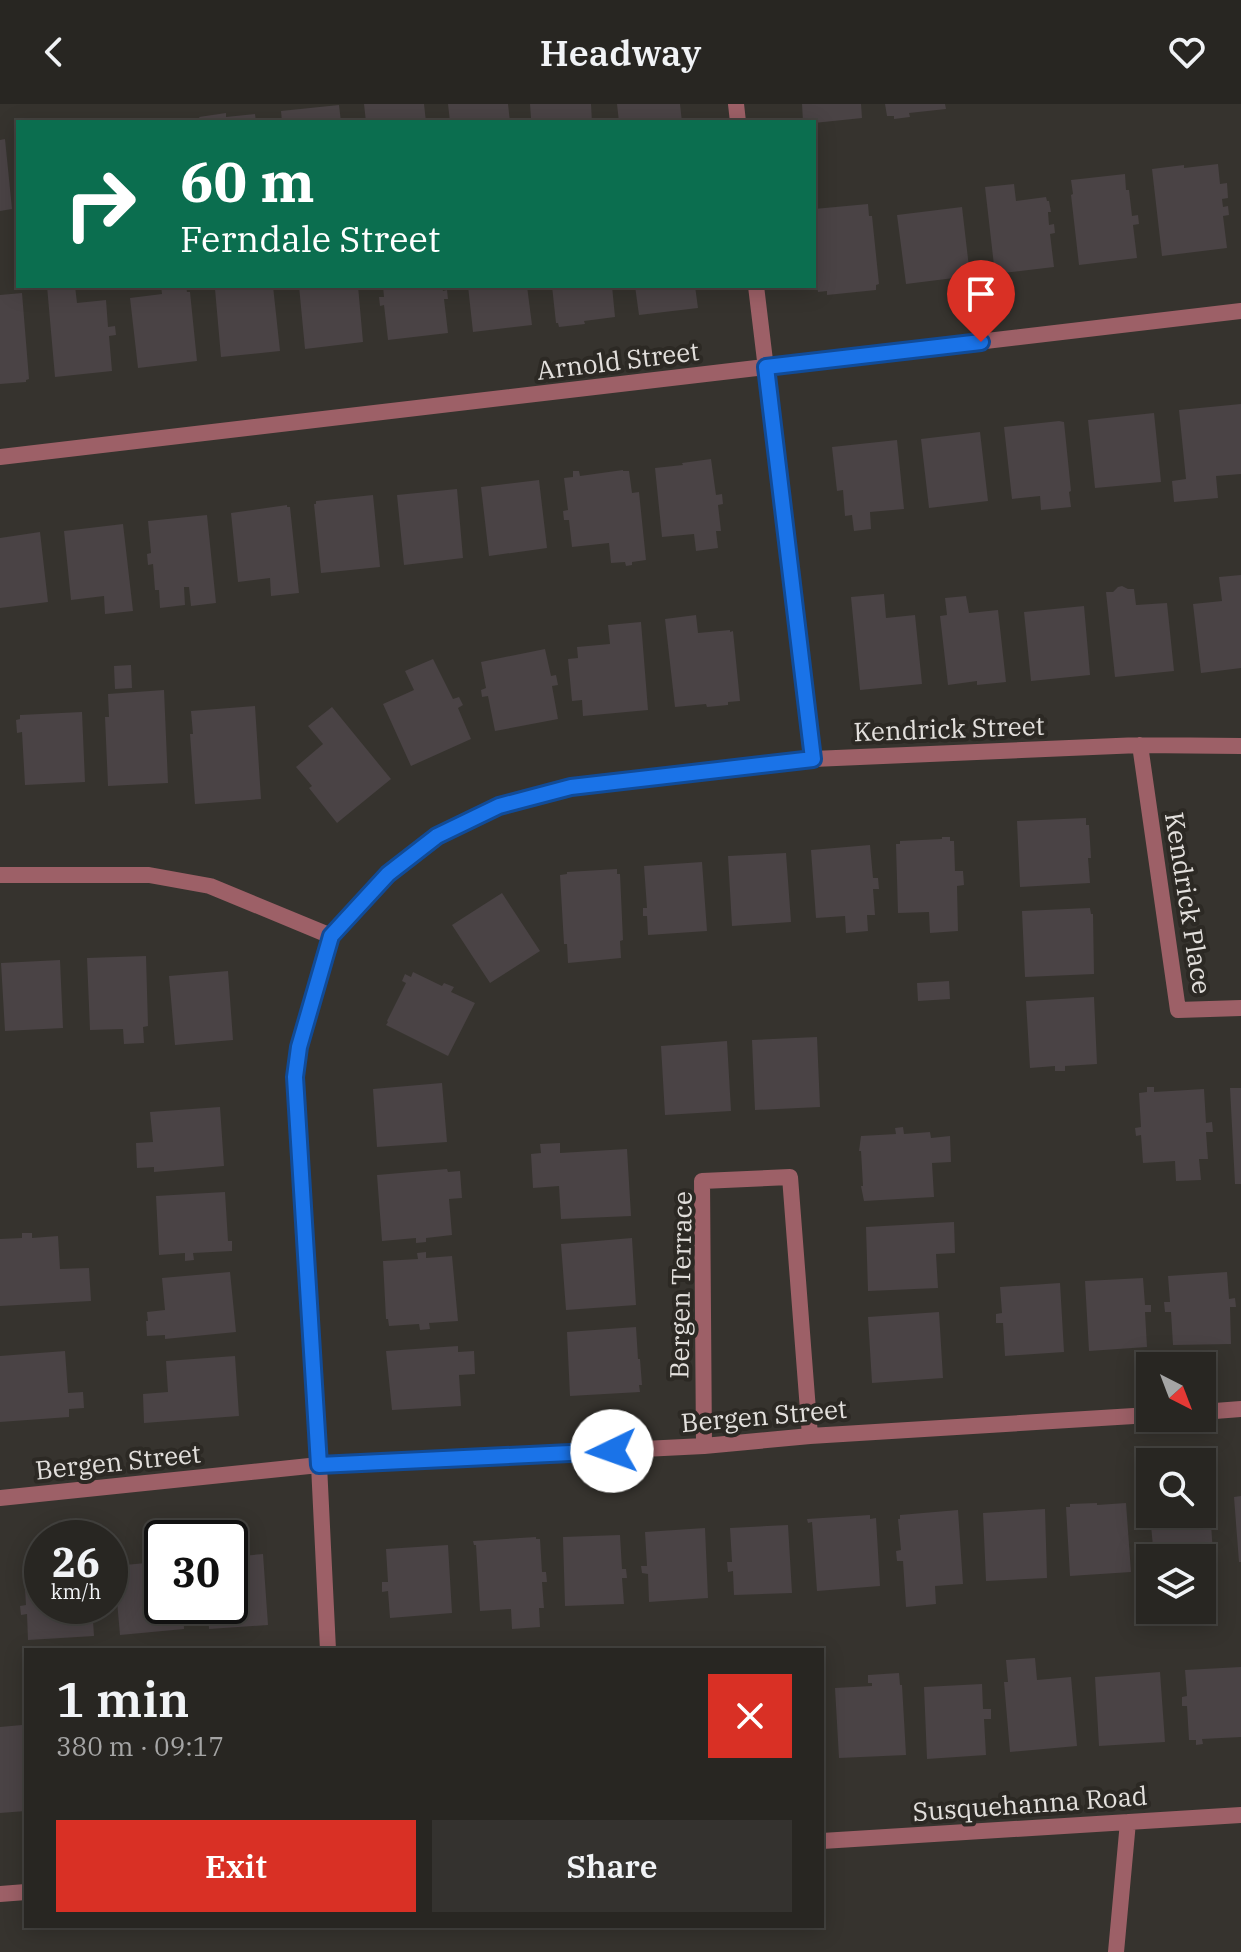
<!DOCTYPE html>
<html lang="en">
<head>
<meta charset="utf-8">
<style>
	body { margin:0; font-family:"IBM Plex Serif",serif; background:#34322f; color:#f1f3f6; height:100vh; display:flex; flex-direction:column; font-size:30px; white-space:nowrap }
	* { box-sizing:border-box; margin:0 }
	p { font-size:26px; color:#a5a5a5 }
	.icon { flex:none; width:44px; height:44px; fill:none; stroke:currentColor; stroke-width:2; stroke-linecap:round; stroke-linejoin:round }
	.map { position:relative; flex:1; overflow:hidden }
	.sheet { position:absolute; left:24px; top:1544px; width:800px; height:280px; display:flex; flex-direction:column; background:#282622; border-radius:0px; box-shadow:0 4px 20px #0003,0 0 0 2px #444340 }
	.sheet>* { flex:none }
	.hud { position:absolute; left:16px; top:16px; width:800px; height:168px; border-radius:0px; box-shadow:0 4px 20px #0003,0 0 0 2px #444340; background:#0b6e4f; color:#fff; overflow:hidden }
	.needle { width:52px; rotate:138deg }
	.buttons { position:absolute; left:1136px; top:1248px; display:grid; gap:16px }
	.buttons a { display:grid; place-items:center; width:80px; height:80px; border-radius:0px; background:#282622; box-shadow:0 4px 20px #0003,0 0 0 2px #444340; font-size:40px }
	.speed { position:absolute; left:24px; top:1416px; display:flex; gap:16px; font-size:40px; font-weight:700; text-align:center }
	.speed>* { display:grid; place-content:center; width:104px; height:104px; border-radius:50%; background:#282622; box-shadow:0 4px 20px #0003,0 0 0 2px #444340; line-height:1 }
	.speed small { font-size:20px; font-weight:400 }
	.speed .limit { border:4px solid #111; border-radius:12px; background:#fff; color:#111 }
	.pin { position:absolute; display:grid; place-items:center; width:68px; height:68px; color:#fff; margin:-82px -34px; border-radius:50% 50% 50% 0; rotate:-45deg; box-shadow:0 0 8px #0007 }
	.pin .icon { rotate:45deg }
	.me { position:absolute; width:88px; margin:-44px; rotate:267deg; stroke-linejoin:round; filter:drop-shadow(0 0 6px #0008) }
	.turn { display:flex; align-items:center; gap:28px; height:168px; padding:0 32px; font-size:36px }
	.turn .icon { width:104px; height:104px; stroke-width:2.5 }
	.turn b { display:block; font-size:56px; line-height:68px }
	.round { display:grid; place-items:center; flex:none; width:84px; height:84px; border-radius:0px; background:#34322f }
	.head { display:flex; align-items:center; justify-content:space-between; height:136px; padding:0 32px }
	h1 { font-size:48px; font-weight:600; line-height:60px }
	.primary-button { display:flex; gap:16px; margin-top:auto; padding:16px 32px }
	.primary-button a { flex:1; height:92px; border-radius:0px; background:#d93025; color:#fff; font-size:32px; font-weight:600; line-height:92px; text-align:center }
	.primary-button a+a { background:#34322f; color:#f1f3f6 }
	header { display:flex; justify-content:space-between; align-items:center; height:104px; padding:0 32px; background:#282622; font-size:36px; font-weight:600 }
	.map>svg:first-child { display:block }
	.building { fill:#4a4345 }
	.lines { fill:none; stroke-linecap:round; stroke-linejoin:round }
	.street { stroke:#9d6067; stroke-width:16 }
	.route-casing { stroke:#114b97; stroke-width:20 }
	.route { stroke:#1a73e8; stroke-width:14 }
	.labels { text-anchor:middle; stroke-width:8; stroke-linejoin:round; paint-order:stroke }
	.street-label { font-size:26px; fill:#e3e0dd; stroke:#2c2924 }
</style>
</head>
<body>
<header><svg class="icon" aria-label="back" viewBox="0 0 24 24"><path d="M15 5l-7 7 7 7"/></svg>Headway<svg class="icon" aria-label="heart" viewBox="0 0 24 24"><path d="M12 20l-8-8c-3-5 5-10 8-4 3-6 11-1 8 4z"/></svg></header>
<div class="map">
<svg width="1241" height="1848" viewBox="0 0 1241 1848">
	<rect width="100%" height="100%" fill="#36332e"/>
	<path class="building" d="M364 0H424L426 18H366Z
		M448 0H508L510 18H450Z
		M530 0H591L592 18H526V15L531 14Z
		M617 0H680L682 18H619Z
		M802 0H861L862 14 814 19 803 18Z
		M885 0H945L946 5 909 9 910 13 894 15V12H887Z
		M339 1 341 18H282L281 7Z
		M226 9V13L255 10 256 18H193V16L200 15 199 13Z
		M5 35 12 105 0 107V36Z
		M1218 60 1220 80 1227 79 1228 94 1222 95 1223 103 1228 102 1229 111 1223 112 1227 144 1162 152 1152 65 1184 61V64Z
		M1125 70 1126 86H1129L1132 112 1138 111 1139 120 1133 121 1137 154 1079 161 1071 91 1073 90 1071 76Z
		M1014 80 1016 97 1046 93 1047 97H1049L1051 108H1048L1049 121 1054 120 1055 129 1050 130 1054 163 995 170 985 83Z
		M868 100 869 112H872L879 180 876 181V186L827 191V187L818 188 814 157V105Z
		M962 103 970 172 906 180 897 111Z
		M47 182H75L77 199 106 196 108 223 115 222 116 231 109 232 112 267 55 273Z
		M161 182H186L187 188H190L197 257 138 264 130 194 162 190Z
		M222 182H273L280 247 221 253 215 185H222Z
		M299 182H358L363 238 305 245Z
		M383 182H442L443 187 447 186 448 195H444L448 229 388 236 384 201 380 202 379 193H384Z
		M468 182H527L532 221 473 228Z
		M552 182H612L615 213 584 217 585 220 559 223 558 219H556Z
		M635 182H695L698 204 639 211Z
		M22 189 29 275 26 276V278L0 280V191Z
		M1241 300V370L1216 372 1218 394 1174 398 1172 377 1186 375 1179 306Z
		M1154 309 1161 378 1095 384 1088 316Z
		M1059 317 1064 318 1071 387 1069 388 1071 403 1041 406 1040 392 1012 395 1004 323Z
		M980 328 988 397 929 404 921 335Z
		M897 336 904 405 870 408 871 425 854 427 852 411 845 412 843 386 837 387 832 343Z
		M711 355 716 391 722 390 723 400 718 401 721 427H716L718 444 696 447 694 430 662 433 655 364 683 361 682 359Z
		M623 366V367H629L632 389 639 388 646 456 632 458V461L626 462 625 458 611 459 609 439 572 443 569 416H564L563 407 568 406 564 374 573 373V367H579L580 372Z
		M539 376 547 444 489 452 481 383Z
		M457 385 463 454 404 461 397 391Z
		M373 391 380 463 321 469 314 400H316V397Z
		M287 401V403H290L299 489 271 492 270 474 238 478 231 409Z
		M207 411 216 499 191 502 189 483H184L185 501 160 504 159 486H155L153 460 148 461 147 450 151 449 148 417Z
		M123 420 133 507 105 510 104 492 71 496 64 427Z
		M40 428 48 498 0 504V434Z
		M1241 471V564L1201 569 1193 500 1222 497 1219 473Z
		M1122 482 1128 485H1134L1136 501 1167 499 1174 567 1115 573 1106 488H1113L1118 483Z
		M884 490 886 514 915 511 922 580 860 586 851 493Z
		M966 492 969 509 998 506 1006 578 977 581V577L948 581 940 512 947 511 945 494Z
		M1084 502 1090 571 1031 577 1024 508Z
		M696 511 698 529 730 526V528L733 527 740 597 728 598V601L707 603 706 600 675 603 665 515Z
		M641 518 648 606 583 612 582 596 572 597 568 555 578 554 577 543 610 540 608 521Z
		M545 545 551 572 556 571 558 581 552 582 558 615 495 627 488 592 482 593 481 586 486 584 481 558Z
		M433 555 453 595 459 593 463 601 458 604 471 635 411 662 383 600 414 586 405 567Z
		M131 561 132 584 115 585 114 562Z
		M164 586 168 679 108 682 105 613H109L108 590Z
		M255 602 261 695 195 700 190 630H193L191 607Z
		M332 603 391 675 337 719 309 684 312 682 296 663 323 640 308 622Z
		M82 608 85 678 25 681 22 628 17 629 16 616 20 615V611Z
		M1086 714V721H1089L1091 754H1088L1090 779 1020 783 1017 717Z
		M942 733H950V737H954L955 767H963L964 781 957 782 958 827 930 829 929 808 898 809 896 740H900V737L942 735Z
		M870 741 873 774H878L879 785H873L875 811H867L868 827 846 829 845 812 816 814 811 746Z
		M786 749 791 818 732 822 728 752Z
		M702 758 707 827 648 831 647 812H643V804H647L644 762Z
		M617 765V770H620L623 836 620 837 621 854 568 859 567 840H564L560 771 567 770V768Z
		M502 789 540 847 490 879 452 821Z
		M1090 804 1091 810H1093L1094 870 1025 873 1022 807Z
		M146 852 148 922 143 923 144 939 124 940 123 925 90 926 87 854Z
		M60 856 63 924 5 927 1 859Z
		M228 867 233 936 175 941 169 872Z
		M413 868 442 882 444 879 454 883 451 888 475 899 448 952 386 921 388 918 387 917 406 879 402 877 405 870 411 873Z
		M949 877 950 895 918 897 917 879Z
		M1094 893 1097 960 1065 962V967H1055V962L1030 964 1026 897Z
		M817 933 820 1003 755 1006 752 936Z
		M727 937 731 1007 665 1011 661 942Z
		M442 979 447 1038 377 1043 373 985Z
		M1147 983H1154V988L1204 985 1206 1019 1212 1018 1213 1028H1206L1208 1055H1199L1201 1076 1176 1077 1175 1057 1143 1059 1141 1031 1136 1032 1135 1024 1141 1023 1139 989 1147 988Z
		M1230 984H1241V1080H1235Z
		M220 1003 224 1062 154 1068V1063L137 1064 136 1039 153 1038 150 1008Z
		M903 1023 904 1030 930 1028 931 1034 950 1032 951 1058 932 1059 934 1093 864 1097 861 1082H863L861 1047H859L861 1032 896 1030 895 1024Z
		M560 1039V1049L627 1045 631 1112 561 1115 559 1082 533 1084 531 1050 541 1049 540 1040Z
		M447 1065 448 1068 460 1067 462 1094 449 1095 452 1131 426 1134V1138L416 1139V1134L382 1137 377 1071Z
		M225 1088 228 1137H232V1147L193 1149 194 1156 185 1157V1149L159 1151 156 1092Z
		M954 1118 955 1149 936 1150 938 1184 868 1187 866 1123Z
		M22 1129H32V1134L58 1132 60 1165 89 1164 91 1197 0 1202V1135L22 1134Z
		M632 1134 636 1201 566 1206 561 1140Z
		M426 1148V1154L452 1152 458 1217 429 1219 430 1225 420 1226 419 1220 389 1222 388 1215H386L383 1157 418 1155 417 1149Z
		M230 1168 236 1228 165 1235V1231L147 1232 146 1217H148L147 1208 165 1206 162 1174Z
		M1227 1168 1229 1195 1235 1194 1236 1203H1230L1231 1240 1173 1241 1171 1208H1165L1164 1198H1170L1168 1172Z
		M1143 1174 1145 1201H1151V1208H1145L1147 1243 1089 1247 1085 1177Z
		M1060 1179 1064 1248 1005 1252 1003 1219H996V1210L1002 1209 1000 1183Z
		M939 1208 943 1274 872 1279 868 1213Z
		M636 1223 638 1255H640L642 1281H639L640 1288 570 1292 567 1228Z
		M458 1242V1248L474 1247 475 1270 459 1271 461 1302 392 1306 386 1247Z
		M65 1247 68 1289 83 1288 84 1304 69 1305V1313L0 1318V1252Z
		M235 1252 239 1312 144 1319 143 1290 168 1288 166 1257Z
		M1241 1392V1458H1239L1234 1393Z
		M1202 1393H1209L1214 1462 1202 1463V1454H1154L1150 1410H1202Z
		M1097 1399V1401L1126 1399 1131 1468 1070 1472 1066 1403H1070V1400Z
		M1045 1405 1047 1474 986 1477 983 1409Z
		M958 1406 963 1480 935 1482 936 1500 906 1503 903 1457H897L896 1447 901 1446 898 1415H900V1411Z
		M870 1411V1415L876 1414 880 1482 817 1487 812 1418 808 1419 807 1415Z
		M788 1421 792 1489 734 1491 733 1467 728 1468 727 1458H732L730 1424Z
		M705 1424 708 1494 649 1498 648 1470 642 1469 641 1462H647L645 1428Z
		M620 1431 622 1465H626L627 1474H622L624 1500 565 1502 563 1433Z
		M536 1433V1435H540L542 1468H546L547 1478H542L544 1504H539L540 1523 512 1525 511 1505 480 1507 476 1441H474L473 1437Z
		M448 1441 452 1509 390 1514 388 1487 382 1488V1478H388L386 1445Z
		M263 1450 268 1521 209 1525 208 1502H230V1453Z
		M162 1455V1502H183L184 1525 120 1531 114 1462 146 1459 147 1457Z
		M42 1467V1502H92L94 1532 28 1536 27 1510 21 1511 20 1502 26 1501 24 1468Z
		M1035 1554 1037 1576 1071 1573 1077 1642 1010 1648 1004 1578H1008L1006 1556Z
		M1241 1563V1633L1202 1635 1203 1640 1196 1641V1636H1189L1187 1602H1182V1593L1187 1592 1185 1566Z
		M1160 1568 1165 1638 1099 1642 1095 1573Z
		M899 1569 900 1581H902L906 1651 839 1654 835 1584 872 1582V1579H868V1571Z
		M982 1580 983 1605H991V1615H984L986 1651 927 1655 924 1583Z
		M22 1621 26 1707 0 1709V1623Z"/>
	<g class="lines">
		<path class="street" d="M736 0 738 18
			M756 182 813 655
			M0 353 1241 207
			M1140 641 1178 906 1241 904
			M0 771H149L210 782 331 832 388 770 437 732 499 702 571 683 813 655 1140 641 1241 642
			M1202 1308 1241 1305
			M704 1342 702 1077 790 1073 810 1332
			M0 1394 319 1361 704 1342 810 1332 1150 1311
			M328 1546 319 1361 295 973 299 943 331 832
			M822 1737 1241 1711
			M0 1790 26 1788
			M1116 1848 1128 1718"/>
	</g>
	<g class="lines">
		<g class="route-casing">
			<path id="route" d="M612 1347 319 1361 295 973 299 943 331 832 388 770 437 732 499 702 571 683 813 655 766 263 981 238"/>
		</g>
		<use href="#route" class="route"/>
	</g>
	<g class="labels">
		<g class="street-label">
			<text transform="translate(618 257) rotate(-7)" y="9">Arnold Street</text>
			<text transform="translate(949 625) rotate(-2)" y="9">Kendrick Street</text>
			<text transform="translate(1188 799) rotate(81)" y="9">Kendrick Place</text>
			<text transform="translate(681 1181) rotate(-89)" y="9">Bergen Terrace</text>
			<text transform="translate(764 1312) rotate(-5)" y="9">Bergen Street</text>
			<text transform="translate(118 1358) rotate(-6)" y="9">Bergen Street</text>
			<text transform="translate(1030 1700) rotate(-4)" y="9">Susquehanna Road</text>
		</g>
	</g>
</svg>
<div class="buttons">
<a><svg class="needle" viewBox="-14 -14 28 28"><path d="M0-13l5 13h-10z" fill="#e53935"/><path d="M0 13l5-13h-10z" fill="#a5a5a5"/></svg></a>
<a><svg class="icon" aria-label="search" viewBox="0 0 24 24"><circle cx="10" cy="10" r="6"/><path d="M15 15l6 6"/></svg></a>
<a><svg class="icon" aria-label="layers" viewBox="0 0 24 24"><path d="M12 4l9 5-9 5-9-5zM3 14l9 5 9-5"/></svg></a>
</div>
<div class="speed"><div>26<small>km/h</small></div><div class="limit">30</div></div>
<div class="pin" style="left:981px;top:238px;background:#d93025"><svg class="icon" aria-label="arrive" viewBox="0 0 24 24"><path d="M6 21V4h12l-3 4 3 4H6"/></svg></div>
<svg class="me" style="left:612px;top:1347px" viewBox="-20 -20 40 40"><circle r="19" fill="#fff"/><path d="M0-13L10 11 0 6-10 11z" fill="#1a73e8"/></svg>
<div class="hud">
<div class="turn"><svg class="icon" aria-label="right" viewBox="0 0 24 24"><path d="M7 20v-9h11M14 6l5 5-5 5"/></svg><div><b>60 m</b>Ferndale Street</div></div>
</div>
<section class="sheet">
<div class="head"><div><h1>1 min</h1><p>380 m · 09:17</p></div><a class="round" style="background:#d93025;color:#fff"><svg class="icon" aria-label="close" viewBox="0 0 24 24"><path d="M6 6l12 12M18 6L6 18"/></svg></a></div>
<div class="primary-button"><a>Exit</a><a>Share</a></div>
</section>
</div>
</body>
</html>
